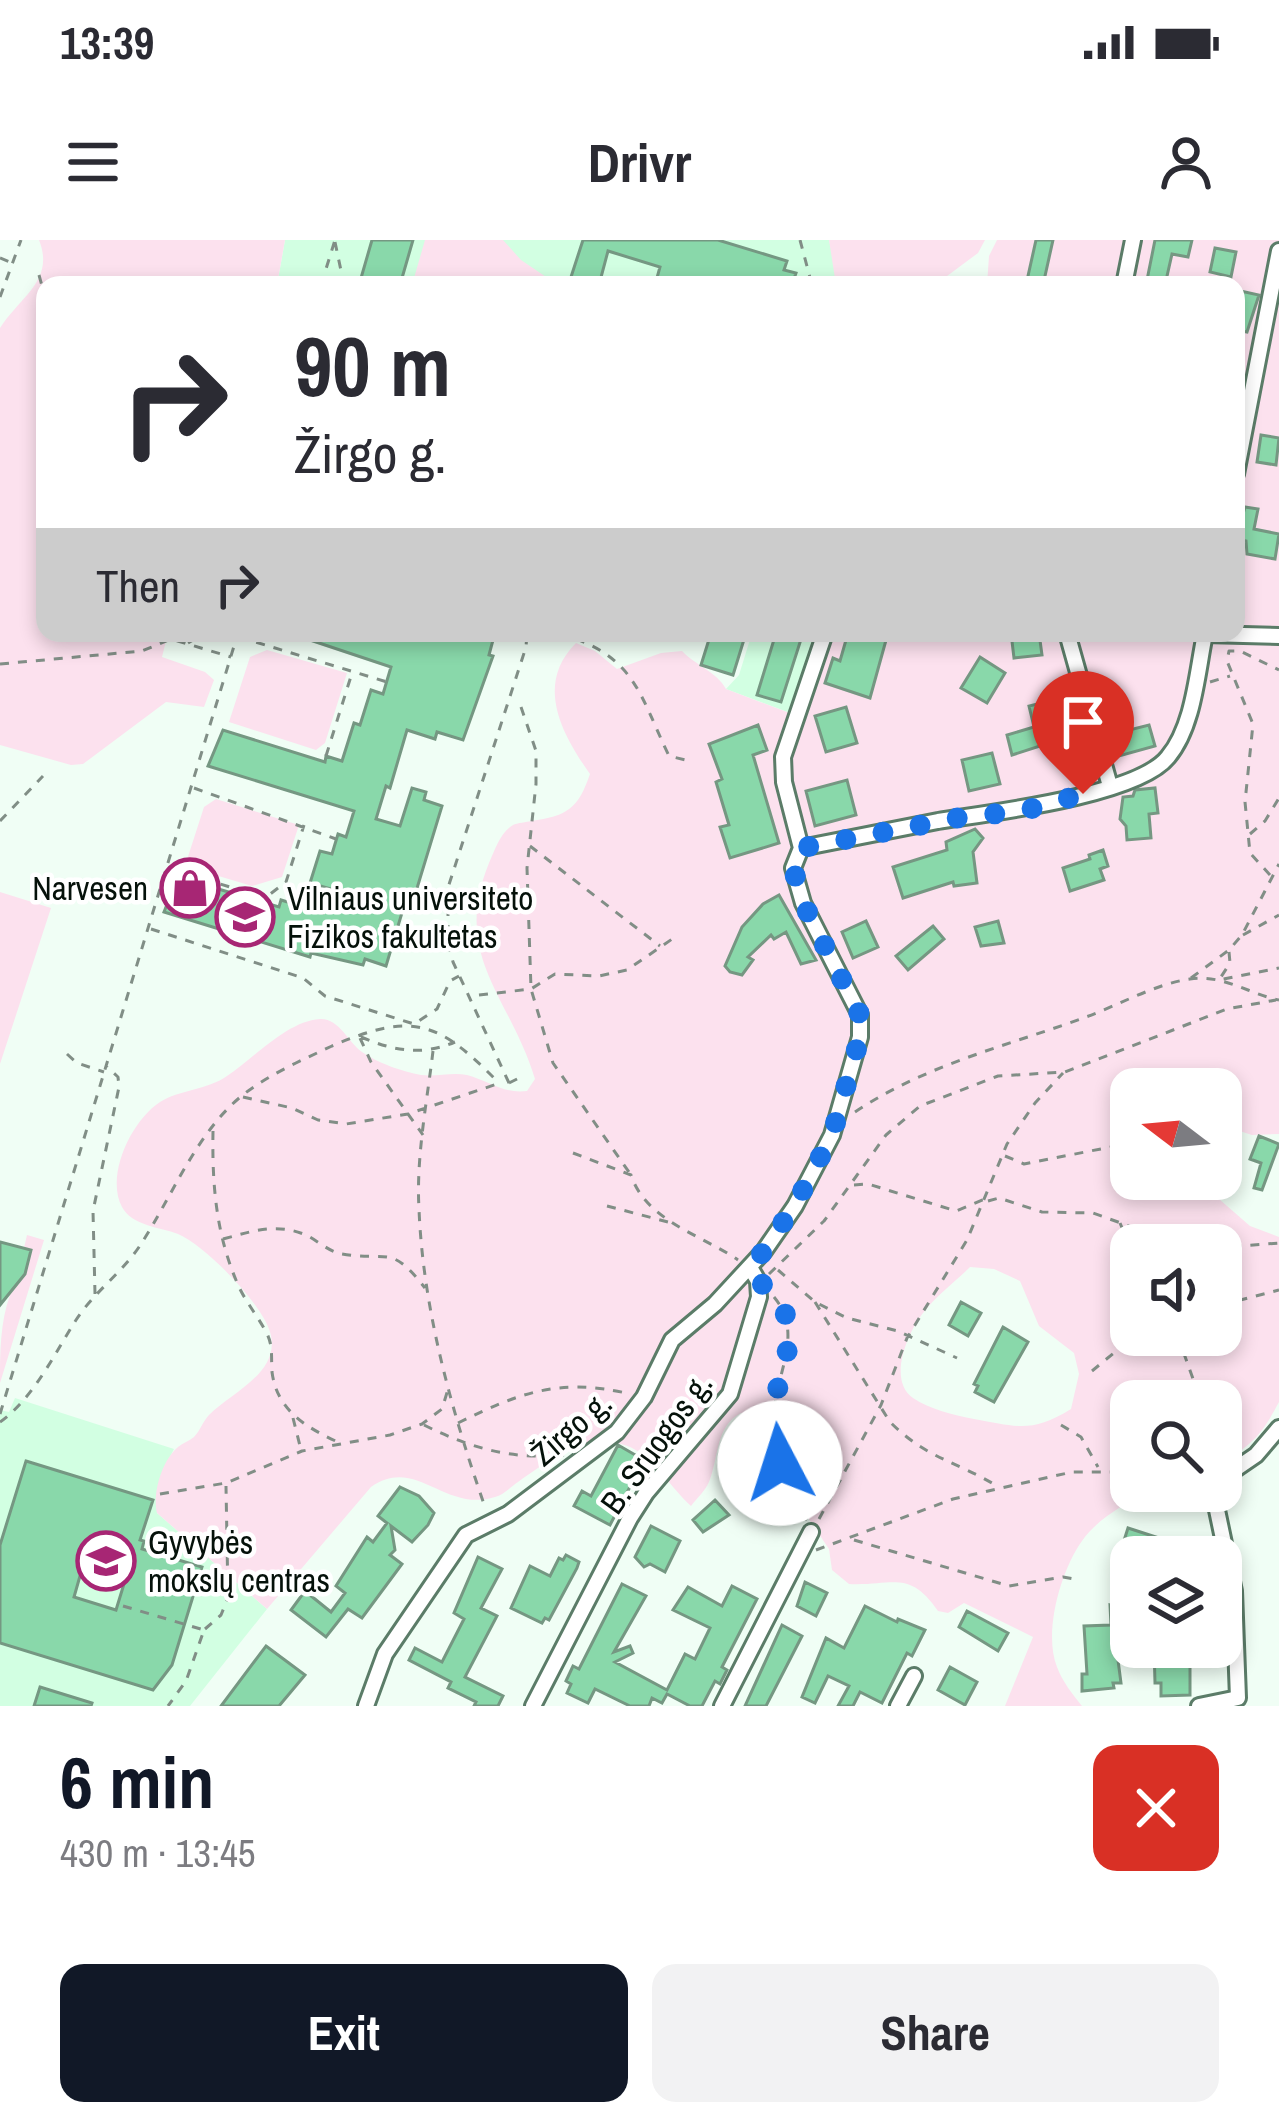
<!DOCTYPE html>
<html lang="en">
<head>
<meta charset="utf-8">
<style>
	body { margin:0; font-family:"Archivo Narrow",sans-serif; background:#f2f2f3; color:#2b2b33; height:100vh; display:flex; flex-direction:column; font-size:45px; white-space:nowrap }
	* { box-sizing:border-box; margin:0 }
	p { font-size:39px; color:#7c7c81 }
	.icon { flex:none; width:66px; height:66px; fill:none; stroke:currentColor; stroke-width:2; stroke-linecap:round; stroke-linejoin:round }
	.map { position:relative; height:1466px; overflow:hidden }
	.details { display:flex; flex-direction:column; background:#fff; flex:1 }
	.details>* { flex:none }
	.banner { position:absolute; left:36px; top:36px; width:1209px; height:366px; border-radius:24px; box-shadow:0 6px 18px #0003; background:#fff; color:#2b2b33; overflow:hidden }
	.needle { width:78px; rotate:286deg }
	.buttons { position:absolute; left:1110px; top:828px; display:grid; gap:24px }
	.buttons a { display:grid; place-items:center; width:132px; height:132px; border-radius:24px; background:#fff; box-shadow:0 6px 18px #0003; font-size:60px }
	.pin { position:absolute; display:grid; place-items:center; width:102px; height:102px; color:#fff; margin:-123px -51px; border-radius:50% 50% 50% 0; rotate:-45deg; box-shadow:0 0 12px #0007 }
	.pin .icon { rotate:45deg }
	.me { position:absolute; width:132px; margin:-66px; rotate:355deg; stroke-linejoin:round; filter:drop-shadow(0 0 9px #0008) }
	.turn { display:flex; align-items:center; gap:42px; height:252px; padding:0 60px; font-size:54px }
	.turn .icon { width:156px; height:156px; stroke-width:2.5 }
	.turn b { display:block; font-size:84px; line-height:102px }
	.then { display:flex; align-items:center; height:114px; padding:0 60px; background:#0003; gap:24px; font-size:45px }
	.round { display:grid; place-items:center; flex:none; width:126px; height:126px; border-radius:24px; background:#f2f2f3 }
	.head { display:flex; align-items:center; justify-content:space-between; height:204px; padding:0 60px }
	h1 { font-size:72px; font-weight:700; line-height:90px; color:#111827 }
	.cta { display:flex; gap:24px; margin-top:auto; padding:24px 60px }
	.cta a { flex:1; height:138px; border-radius:24px; background:#111827; color:#fff; font-size:48px; font-weight:700; line-height:138px; text-align:center }
	.cta a+a { background:#f2f2f3; color:#2b2b33 }
	.status { display:flex; justify-content:space-between; align-items:center; height:84px; padding:0 60px; background:#fff; direction:ltr }
	.status svg { height:33px; fill:currentColor }
	header { display:flex; justify-content:space-between; align-items:center; height:156px; padding:0 60px; background:#fff; font-size:54px; font-weight:700 }
	.map>svg:first-child { display:block }
	.built { fill:#d2ffe2 }
	.green { fill:#fce1ee; fill-rule:evenodd }
	.building { fill:#89d8aa; stroke:#759782; stroke-width:3; fill-rule:evenodd }
	.lines { fill:none; stroke-linecap:round; stroke-linejoin:round }
	.street-casing { stroke:#5b7c68; stroke-width:20 }
	.path { stroke:#818e86; stroke-width:3; stroke-dasharray:9 9; stroke-linecap:butt }
	.street { stroke:#fff; stroke-width:14 }
	.route { stroke:#1a73e8; stroke-width:21; stroke-dasharray:0 37.8 }
	.labels { text-anchor:middle; stroke-width:9; stroke-linejoin:round; paint-order:stroke }
	.poi-label { font-size:33px; fill:#05110a; stroke:#fff; text-anchor:start }
	.street-label { font-size:33px; fill:#05110a; stroke:#fff }
</style>
</head>
<body>
<div class="status"><b>13:39</b><svg viewBox="0 0 49 12"><path d="M0 12V9h3v3zM5 12V6h3v6zM10 12V3h3v9zM15 12V0h3v12zM26 1h20v11H26zM47 4h2v5h-2z"/></svg></div>
<header><svg class="icon" aria-label="menu" viewBox="0 0 24 24"><path d="M4 6h16M4 12h16M4 18h16"/></svg>Drivr<svg class="icon" aria-label="person" viewBox="0 0 24 24"><circle cx="12" cy="8" r="4"/><path d="M4 21q1-7 8-7t8 7"/></svg></header>
<div class="map">
<svg width="1279" height="1466" viewBox="0 0 1279 1466">
	<rect width="100%" height="100%" fill="#f0fef5"/>
	<path class="built" d="M285 0H829L837 33 836 45H277Z
		M752 393H827L801 477 726 449 739 435Z
		M15 1158 174 1209 164 1229 157 1273 267 1369 190 1466H0V1170L9 1172Z"/>
	<path class="green" d="M39 0H285L277 45H45V393H168L162 417 205 432 214 440 204 467 166 462 83 524 71 525 0 505V88C21 56 55 40 39 0Z
		M425 0H503L521 20 558 45H412Z
		M829 0H985L978 13 935 45H836Z
		M997 0H1279V894L1252 895 1221 885V849H1131V939H1196L1250 986 1279 997V1162C1262 1194 1252 1206 1221 1222V1161H1131V1251H1148C1124 1265 1098 1278 1082 1301 1061 1330 1043 1392 1057 1427 1062 1441 1073 1455 1082 1466H1005L1033 1397 964 1363 948 1373 938 1371C909 1329 893 1346 849 1344L832 1330 829 1309 794 1257 768 1185 741 1173C715 1186 719 1218 709 1242 705 1251 697 1258 691 1266 670 1247 649 1210 621 1204 580 1195 550 1220 518 1242 512 1246 503 1255 495 1257 444 1273 416 1215 371 1247L267 1369 157 1273C152 1254 162 1220 178 1207 183 1203 189 1201 194 1197 200 1191 203 1181 209 1175 232 1152 282 1132 270 1092 262 1064 206 1006 178 994 160 987 132 986 122 967 105 935 132 880 160 862 179 850 207 850 227 836 253 819 287 781 320 779 339 778 348 802 362 812 376 822 403 832 421 835 436 837 452 832 467 835 489 841 503 854 527 851L535 839C510 756 451 716 489 623 495 610 500 593 513 585 517 583 527 582 531 581 567 576 578 569 590 534 561 493 535 444 576 403L595 411 617 429 661 413 682 411C695 425 717 432 726 449L800 477 827 393H1236V45H987L989 16ZM1131 1005H1221V1095H1131ZM970 1027 994 1029 1020 1041 1039 1086 1074 1113 1079 1134 1071 1169C1032 1193 1018 1187 974 1179 954 1175 931 1170 913 1158 887 1140 908 1092 923 1073 936 1056 955 1042 970 1027Z
		M267 410 347 433 325 503 316 510 229 482 250 417Z
		M216 559 299 585 282 637 252 646 185 626 204 567Z
		M0 652 51 668 0 824Z
		M27 995 44 1000 0 1143C0 1113 0 1083 10 1055 17 1039 26 1028 31 1011L24 1008Z"/>
	<path class="building" d="M372 0H413L400 45H359Z
		M583 0H718L787 21 784 30 796 33 792 45H735L712 38 709 45H655L660 27 608 11 599 45 571 37Z
		M1036 0H1053L1043 45H1026Z
		M1155 0H1192L1188 17 1172 14 1165 45H1146Z
		M1215 8 1236 12 1231 37 1210 32Z
		M1236 50 1259 55 1247 92 1236 90Z
		M1261 195 1279 198 1276 225 1257 222Z
		M1245 267 1258 269 1254 289 1279 294 1275 319 1247 314 1246 301 1236 299Z
		M289 393H470L493 400 489 415 493 416 463 500 437 492 435 499 407 490 390 548 386 546 376 579 400 586 412 548 426 552 424 560 442 566 411 668 404 666 386 726 365 719 363 725 311 713 310 717 164 672 178 637 279 667 281 660 323 673 331 649 310 643 320 611 332 614 338 594 346 597 354 571 208 526 223 490 325 522 326 516 342 521 354 483 360 485 371 450 383 454 391 427Z
		M711 393H746L733 435 701 425Z
		M776 393H803L781 462 757 455Z
		M848 393H888L870 458 825 443 833 418 840 421Z
		M1011 393H1039L1042 415 1014 418Z
		M980 417 1005 433 987 463 961 448Z
		M1113 457 1120 489 1106 492 1098 460Z
		M1045 462 1051 485 1079 477 1084 497 1047 510 1046 504 1012 515 1007 495 1034 487 1029 466Z
		M846 467 857 503 826 512 815 476Z
		M758 485 767 510 753 515 779 603 730 618 720 587 729 585 716 542 722 539 709 504Z
		M1149 485 1155 506 1119 516 1113 494Z
		M992 513 1000 544 969 551 962 520Z
		M847 540 856 575 815 586 806 551Z
		M1155 548 1158 573 1149 574 1151 598 1127 600 1126 586 1120 579 1123 557 1133 556 1135 550Z
		M975 589 983 598 973 612 977 643 954 646 953 642 903 658 893 627 947 610 946 602Z
		M1103 610 1108 626 1100 629 1104 640 1070 651 1063 628 1090 619 1089 615Z
		M779 655 816 720 801 724 786 692 774 699 771 695 748 717 753 720 742 735 730 732 725 726 742 687 763 664Z
		M866 681 878 707 853 718 842 692Z
		M998 681 1004 703 981 706 975 687Z
		M933 686 944 699 908 730 896 716Z
		M1259 896 1279 904 1262 950 1254 948 1261 923 1250 919Z
		M0 1002 31 1010 25 1034 0 1065Z
		M961 1062 981 1073 968 1096 949 1085Z
		M1003 1087 1028 1102 994 1162 975 1152 978 1146 974 1144Z
		M750 1182 764 1193 751 1210 766 1225 746 1247 729 1232 734 1226 725 1217Z
		M618 1205 644 1220 610 1285 574 1266 582 1251 591 1256Z
		M26 1221 153 1260 140 1300 144 1301 142 1309 202 1327 172 1425 153 1450 0 1403V1305ZM88 1308 131 1321 116 1370 74 1357Z
		M400 1247 419 1256 434 1273 428 1285 412 1302 391 1286 395 1310 390 1315 402 1324 362 1378 348 1369 326 1397 291 1370 305 1351 331 1372 345 1353 336 1346 367 1297 373 1302 387 1283 378 1276Z
		M715 1260 729 1275 703 1292 693 1280Z
		M651 1286 680 1301 665 1332 650 1324 644 1327 635 1317Z
		M1128 1288 1159 1298 1153 1317H1134L1121 1310Z
		M566 1315 579 1322 577 1328 549 1380 545 1378 542 1383 511 1368 530 1326 550 1336 559 1318 563 1320Z
		M478 1317 502 1329 481 1368 497 1376 465 1437 503 1456 498 1466H474L476 1462 448 1448 451 1442 409 1420 415 1408 442 1422 464 1379 454 1373Z
		M805 1342 827 1353 816 1376 797 1366Z
		M622 1344 646 1356 614 1412 630 1406 633 1413 615 1422 667 1450 685 1414 695 1419 710 1388 673 1370 688 1347 722 1366 732 1346 757 1359 722 1427 727 1430 720 1444 715 1441 702 1466H690L667 1454 662 1463 652 1458 649 1466H630L595 1449 588 1463 567 1453 571 1444 566 1441 573 1426 579 1429Z
		M1110 1365 1131 1371V1419L1118 1420 1121 1443H1113L1114 1448 1082 1451V1434H1087L1084 1386 1111 1385Z
		M865 1366 897 1382 898 1379 925 1390 912 1416 907 1413 882 1463 860 1452 853 1466H838L849 1446 828 1436 815 1463 802 1457 826 1398 844 1408Z
		M967 1371 1008 1393 998 1411 959 1387Z
		M782 1385 802 1396 766 1466H745Z
		M266 1406 305 1435 279 1466H221Z
		M1154 1407H1180L1181 1417H1190V1455L1161 1456V1443H1155Z
		M950 1427 977 1442 965 1465 938 1450Z
		M40 1447 92 1463 91 1466H34Z"/>
	<g class="lines">
		<g class="street-casing">
			<path id="street" d="M1124 45 1133 0
				M1236 234 1279 11
				M1067 393 1110 546
				M801 608 784 542 783 517 825 393
				M1221 1239 1256 1215 1279 1188
				M366 1466 385 1414 466 1295 508 1274 617 1192 644 1157 672 1100 715 1064 764 1011 795 966 832 895 860 797V775L803 663 793 628 801 608C847 599 892 590 938 581 988 573 1137 556 1168 517 1194 486 1197 432 1205 394L1279 396
				M533 1466 630 1278 646 1253 730 1154 759 1057 758 1041 751 1029
				M722 1466 811 1292
				M898 1466 914 1436
				M1199 1466 1238 1458 1234 1351 1213 1251"/>
		</g>
		<path class="path" d="M800 0 812 45
			M335 2 344 45
			M0 18 12 23
			M39 35 45 57
			M321 45 335 0
			M0 57 21 0
			M559 393C635 416 638 451 669 516L690 521
			M239 397 387 442
			M188 403 205 393
			M0 424 142 411 171 399 231 417
			M1210 442 1230 436
			M521 467 536 511V544L527 628 531 749 553 823 631 935
			M326 516 352 433
			M194 548 336 599
			M0 581 43 536
			M1250 594 1265 581 1279 558
			M530 606 660 706
			M169 628 265 658 286 642 304 585
			M1270 635 1250 613 1245 562 1253 484 1227 421 1229 411H1240L1279 430
			M151 689 303 738 325 756 414 784 437 769 450 741 459 736
			M1243 695 1279 675
			M1229 712 1230 723 1219 740 1279 728
			M1191 738 1229 710 1242 695 1279 624
			M479 755 531 749 555 734 599 736 627 730 678 695
			M361 797C394 811 422 816 455 802
			M360 798 371 822 423 895
			M433 811C427 862 416 917 419 969 423 1070 452 1172 485 1267
			M67 814 77 823 104 832
			M509 843 453 722 448 702V665L443 663 526 407 527 393
			M509 843 519 838
			M243 857 292 868 318 880 346 884 408 874 500 843
			M855 872C927 824 1007 806 1086 777 1119 765 1155 744 1190 739 1223 734 1249 754 1279 760
			M213 891C212 945 216 996 239 1047 247 1064 260 1079 268 1096 273 1107 271 1120 272 1132 277 1171 307 1188 340 1203
			M573 913 631 935C646 981 702 995 738 1020
			M1005 916 1024 924 1131 903
			M854 945 868 944 956 971 987 958
			M988 961 999 958 1042 972 1093 973 1168 1000 1240 1006 1279 1003
			M607 966 668 982
			M1120 983 1131 1009
			M223 999C253 991 278 982 308 996 319 1002 330 1012 342 1014 389 1022 390 1003 425 1048
			M778 1030 815 1062 847 1078 898 1091 957 1118
			M769 1034 824 981 886 895 920 866 998 836 1065 832 1227 769 1276 760
			M95 1054 93 971 119 847 118 837 107 827
			M774 1057C802 1091 780 1126 775 1164 770 1201 782 1252 807 1280
			M815 1062 890 1182C927 1219 956 1221 997 1246
			M1221 1065 1279 1050
			M1182 1095 1183 1111 1201 1161
			M1092 1131 1121 1107 1126 1109 1150 1095
			M0 1174 238 393
			M293 1178 301 1210
			M0 1182C33 1159 55 1113 76 1080 94 1052 123 1032 141 1004 173 955 197 891 244 854 270 834 302 820 332 806 415 770 440 783 499 843
			M458 1183C519 1153 558 1138 626 1153
			M424 1185C470 1208 512 1220 564 1215
			M1061 1185 1081 1197 1098 1227
			M160 1254 226 1243 302 1211 390 1195 422 1184 442 1169 449 1146
			M819 1279 881 1165 907 1098 967 1000 1007 904 1035 863 1063 833
			M854 1300 1009 1346 1063 1337 1079 1340
			M816 1310 953 1259 1072 1232H1131
			M123 1366 204 1390 186 1441 168 1466
			M205 1389 221 1375 228 1358 226 1246"/>
		<use href="#street" class="street"/>
	</g>
	<g class="lines">
		<path class="route" d="M780 1223C773 1194 773 1167 780 1138 784 1119 793 1102 788 1082 783 1061 762 1048 751 1029L795 965 832 895 860 797V775L803 663 793 628 801 608 963 577 1023 571 1083 554"/>
	</g>
	<defs>
		<g id="shop-ring" transform="scale(3)"><circle r="9.5" fill="#fff" stroke="#a72674" stroke-width="1.5"/><path d="M-5-2.5h2.3a2.7 3.5 0 0 1 5.4 0H5L5.5 6h-11ZM-1.5-2.5h3a1.5 2.3 0 0 0-3 0Z" fill="#a72674"/></g>
		<g id="university-ring" transform="scale(3)"><circle r="9.5" fill="#fff" stroke="#a72674" stroke-width="1.5"/><path d="M0-5L7-2L0 1L-7-2ZM-4 1L0 2.5L4 1V4Q0 6-4 4Z" fill="#a72674"/></g>
	</defs>
	<g fill-rule="evenodd">
		<use href="#shop-ring" x="190" y="648"/>
		<use href="#university-ring" x="245" y="677"/>
		<use href="#university-ring" x="106" y="1321"/>
	</g>
	<g class="labels">
		<g class="poi-label">
			<text x="148" y="660" text-anchor="end">Narvesen</text>
			<text x="287" y="670">Vilniaus universiteto<tspan x="287" dy="38">Fizikos fakultetas</tspan></text>
			<text x="148" y="1314">Gyvybės<tspan x="148" dy="38">mokslų centras</tspan></text>
		</g>
		<g class="street-label">
			<text transform="translate(571 1188) rotate(-41)" y="12">Žirgo g.</text>
			<text transform="translate(656 1203) rotate(-54)" y="12">B. Sruogos g.</text>
		</g>
	</g>
</svg>
<div class="buttons">
<a><svg class="needle" viewBox="-14 -14 28 28"><path d="M0-13l5 13h-10z" fill="#e53935"/><path d="M0 13l5-13h-10z" fill="#7c7c81"/></svg></a>
<a><svg class="icon" aria-label="sound" viewBox="0 0 24 24"><path d="M4 9h4l5-4v14l-5-4H4zM17 9q2 3 0 6"/></svg></a>
<a><svg class="icon" aria-label="search" viewBox="0 0 24 24"><circle cx="10" cy="10" r="6"/><path d="M15 15l6 6"/></svg></a>
<a><svg class="icon" aria-label="layers" viewBox="0 0 24 24"><path d="M12 4l9 5-9 5-9-5zM3 14l9 5 9-5"/></svg></a>
</div>
<div class="pin" style="left:1083px;top:554px;background:#d93025"><svg class="icon" aria-label="arrive" viewBox="0 0 24 24"><path d="M6 21V4h12l-3 4 3 4H6"/></svg></div>
<svg class="me" style="left:780px;top:1223px" viewBox="-20 -20 40 40"><circle r="19" fill="#fff"/><path d="M0-13L10 11 0 6-10 11z" fill="#1a73e8"/></svg>
<div class="banner">
<div class="turn"><svg class="icon" aria-label="right" viewBox="0 0 24 24"><path d="M7 20v-9h11M14 6l5 5-5 5"/></svg><div><b>90 m</b>Žirgo g.</div></div>
<div class="then">Then<svg class="icon" aria-label="right" viewBox="0 0 24 24"><path d="M7 20v-9h11M14 6l5 5-5 5"/></svg></div>
</div>
</div>
<section class="details">
<div class="head"><div><h1>6 min</h1><p>430 m · 13:45</p></div><a class="round" style="background:#d93025;color:#fff"><svg class="icon" aria-label="close" viewBox="0 0 24 24"><path d="M6 6l12 12M18 6L6 18"/></svg></a></div>
<div class="cta"><a>Exit</a><a>Share</a></div>
</section>
</body>
</html>
